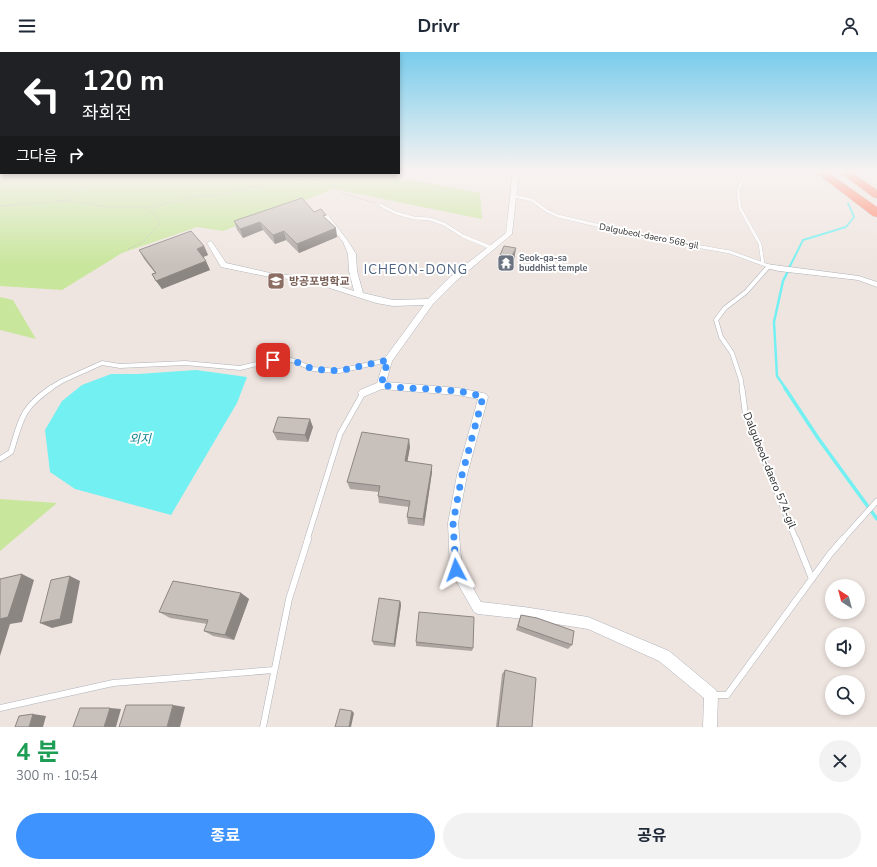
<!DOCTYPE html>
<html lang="ko">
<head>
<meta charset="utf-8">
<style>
	body { margin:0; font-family:"Nunito Sans","Noto Sans KR",sans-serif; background:#f2f2f3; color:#1f2937; height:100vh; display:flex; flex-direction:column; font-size:15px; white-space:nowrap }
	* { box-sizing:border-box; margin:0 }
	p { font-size:13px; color:#747a83 }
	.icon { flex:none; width:22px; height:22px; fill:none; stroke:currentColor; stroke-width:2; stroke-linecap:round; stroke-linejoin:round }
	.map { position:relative; height:675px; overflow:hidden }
	.sheet { display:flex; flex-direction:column; background:#fff; flex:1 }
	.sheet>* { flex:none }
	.top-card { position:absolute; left:0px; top:0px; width:400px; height:122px; box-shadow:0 2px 6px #0003; background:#202124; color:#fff; overflow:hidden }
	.needle { width:26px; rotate:324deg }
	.controls { position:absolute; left:825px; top:527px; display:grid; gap:8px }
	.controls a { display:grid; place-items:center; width:40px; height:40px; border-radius:50%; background:#fff; box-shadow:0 2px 6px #0003; font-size:20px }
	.pin { position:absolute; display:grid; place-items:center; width:34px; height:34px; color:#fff; margin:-17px; border-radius:8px; box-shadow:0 2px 6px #0006 }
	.me { position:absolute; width:44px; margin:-22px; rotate:356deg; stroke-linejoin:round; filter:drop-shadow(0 0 3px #0008) }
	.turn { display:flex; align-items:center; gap:14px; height:84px; padding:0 16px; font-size:18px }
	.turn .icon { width:52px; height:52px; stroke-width:2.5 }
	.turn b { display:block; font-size:28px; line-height:34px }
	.then { display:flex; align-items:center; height:38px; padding:0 16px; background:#0003; gap:8px; font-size:15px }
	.round { display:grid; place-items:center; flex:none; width:42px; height:42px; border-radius:21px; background:#f2f2f3 }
	.head { display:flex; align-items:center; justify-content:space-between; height:68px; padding:0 16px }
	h1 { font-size:24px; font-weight:700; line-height:30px; color:#1e9e55 }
	.button { display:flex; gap:8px; margin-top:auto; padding:8px 16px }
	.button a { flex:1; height:46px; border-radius:24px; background:#3e93fe; color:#fff; font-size:16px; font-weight:700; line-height:46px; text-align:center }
	.button a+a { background:#f2f2f3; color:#1f2937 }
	header { display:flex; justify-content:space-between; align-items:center; height:52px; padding:0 16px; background:#fff; font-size:18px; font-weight:700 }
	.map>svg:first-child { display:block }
	.green { fill:#c8e69c }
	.water { fill:#72f0f2 }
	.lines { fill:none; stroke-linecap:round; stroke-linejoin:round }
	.stream-far2 { stroke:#72f0f2; stroke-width:2 }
	.stream-far1 { stroke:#72f0f2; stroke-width:2.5 }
	.stream { stroke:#72f0f2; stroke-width:3.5 }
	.lane-far3-casing { stroke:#adb2ba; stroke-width:3.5 }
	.lane-far2-casing { stroke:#adb2ba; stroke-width:5 }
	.lane-far1-casing { stroke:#adb2ba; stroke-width:6 }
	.lane-casing { stroke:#adb2ba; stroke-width:7 }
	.street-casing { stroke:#adb2ba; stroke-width:1 }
	.highway-casing { stroke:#c4c4c4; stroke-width:1 }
	.path { stroke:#c4c4c4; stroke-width:1; stroke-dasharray:2 1.5; stroke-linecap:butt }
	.lane-far3 { stroke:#fff; stroke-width:3 }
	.lane-far2 { stroke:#fff; stroke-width:4 }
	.lane-far1 { stroke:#fff; stroke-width:5 }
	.lane { stroke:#fff; stroke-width:6 }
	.street { fill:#fff; fill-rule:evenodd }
	.highway { fill:#ff785b; fill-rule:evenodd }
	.wall { fill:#aca5a1 }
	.shaded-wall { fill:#8c8683 }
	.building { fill:#c8c0bb; stroke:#8c8683 }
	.route { stroke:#3e93fe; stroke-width:7; stroke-dasharray:0 12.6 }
	.labels { text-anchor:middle; stroke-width:4; stroke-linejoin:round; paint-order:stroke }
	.far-street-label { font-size:9px; fill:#2d2d2d; stroke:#fff }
	.far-worship-label { font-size:9px; font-weight:bold; fill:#5b616d; stroke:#fff; text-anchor:start }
	.education-label { font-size:11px; font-weight:bold; fill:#785e54; stroke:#fff; text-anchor:start }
	.street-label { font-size:11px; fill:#2d2d2d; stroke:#fff }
	.water-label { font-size:12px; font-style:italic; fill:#0c828e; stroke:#fff }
	.quarter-label { font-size:13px; letter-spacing:1px; fill:#4c6280; stroke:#fff }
</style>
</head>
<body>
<header><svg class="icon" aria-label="menu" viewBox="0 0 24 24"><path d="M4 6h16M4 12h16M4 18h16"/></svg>Drivr<svg class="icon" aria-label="person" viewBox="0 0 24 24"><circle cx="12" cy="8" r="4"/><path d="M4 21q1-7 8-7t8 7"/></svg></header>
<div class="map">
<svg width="877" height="675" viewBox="0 0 877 675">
	<rect width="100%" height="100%" fill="#efe5e0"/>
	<path class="green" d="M0 119 1 121H373L480 141 482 167 334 137 223 179 197 175 122 201 62 238 0 234Z
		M0 245 13 248 36 287 0 278Z
		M0 447 57 451 0 499Z"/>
	<path class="water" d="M196 318 247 325 237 351 171 463 75 437 50 420 45 378 62 349 82 333 111 322H138Z"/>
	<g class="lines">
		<path class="stream-far2" d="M872 123 873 119
			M789 216 803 188 846 175 854 165 848 151"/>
		<path class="stream-far1" d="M786 337 777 324 774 270 783 229 790 215"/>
		<path class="stream" d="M785 336 818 386 877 467"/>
		<g class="lane-far3-casing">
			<path id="lane-far3" d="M747 119 738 138 740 156 760 192 763 212 769 214 767 216
				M514 144 532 148 547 159 558 164 656 187 730 200 763 212
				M380 153 396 161 414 166 430 167 444 172 463 184 492 196"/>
		</g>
		<g class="lane-far2-casing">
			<path id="lane-far2" d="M49 337 62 329 102 311 120 314 185 311 240 316 273 308H292L313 317 339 319 388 308
				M742 337 741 328 732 301 721 285 716 268 725 256 746 240 768 215"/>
		</g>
		<g class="lane-far1-casing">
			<path id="lane-far1" d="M742 336 745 359 796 488
				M0 407 11 400C21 368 21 356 51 336
				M307 488 340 382 363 341
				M842 488 877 449"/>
		</g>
		<g class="lane-casing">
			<path id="lane" d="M796 487 812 527
				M712 643H727L830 502 843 487
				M0 656 113 631 274 618
				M263 675 289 547 308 487"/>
		</g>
		<g class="street-casing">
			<path id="street" d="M513 119H519L512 182 456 229 433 252 392 309 386 330 458 336 483 341 486 342 488 345 467 423 458 471 462 517 481 550 524 555 588 565 669 599 716 638 718 643 717 675H703L704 646 659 609 588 577 524 567 478 562 474 560 450 518 448 471 457 423 478 347 458 343 382 337 363 345 360 344 358 341 360 338 377 331 385 306 424 253 393 254 376 251 308 229 270 225 221 215 207 191 210 189 212 190 226 211 270 221 309 225 354 239 349 219 348 202 343 190 323 164 328 163 348 189 356 202 357 219 363 241 393 248 428 247 450 225 506 181Z
				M766 212 859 224 877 230V235L858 228 779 219 766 216Z"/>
		</g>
		<g class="highway-casing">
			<path id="highway" d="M814 119H826L877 155V165L873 164Z
				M838 119H850L877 138V146L873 145Z"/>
		</g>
		<path class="path" d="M62 149 76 141 80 134 88 130 107 122 119 121
			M0 154 69 149 108 155H153L194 145 219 143 265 132 309 127 325 129 342 141 375 151
			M128 197 143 190 159 172 158 167 146 156"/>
		<use href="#lane-far3" class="lane-far3"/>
		<use href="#lane-far2" class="lane-far2"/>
		<use href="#lane-far1" class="lane-far1"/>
		<use href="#lane" class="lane"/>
		<use href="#street" class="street"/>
		<use href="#highway" class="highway"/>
	</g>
	<path class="wall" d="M314 160 326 167 337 185 299 201 286 188 275 192 263 178 243 186 237 178 234 169Z
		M204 194 208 203 203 205 210 218 162 237 152 222 155 221 144 207 139 198Z
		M516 196 514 208 509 217 498 215 500 203Z
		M313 375 308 390 277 388 273 380Z
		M410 395 407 410 432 413V420L424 474 408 472 407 465 409 455 379 451 378 444 379 440 350 437 347 430Z
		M241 541 249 547 234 588 213 584 204 579 207 572 170 566 159 560Z
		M400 549 401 553 395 595 374 593 372 589Z
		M521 563 572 593 568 597 516 578 519 568Z
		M416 590 473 596 472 599 416 594Z
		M505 618 532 675H496L502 622Z"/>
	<path class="shaded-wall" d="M260 170 263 178 243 186 240 177Z
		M336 176 337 185 299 201 297 192Z
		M284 179 286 188 275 192 273 183Z
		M204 194 208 203 201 206 197 197Z
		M516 196 514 208 509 217 511 206Z
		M206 209 210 218 162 237 156 229Z
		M310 367 313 375 308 390 305 383Z
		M409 387 410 395 406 417 405 409Z
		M432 413V420L424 474 423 467Z
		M22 522 34 528 22 570 10 572 0 604V567Z
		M70 524 80 529 72 571 52 576 40 571Z
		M241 541 249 547 234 588 225 583Z
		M400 549 401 553 395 595 394 592Z
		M173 653 185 655 180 675H167Z
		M110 656 121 657 116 675H104Z
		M352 659 354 661 351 675H349Z
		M33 662 46 664 43 675H29Z"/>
	<path class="building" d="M302 146 314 160 321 157 326 163 323 164 336 176 297 192 284 179 273 183 260 170 240 177 234 169Z
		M191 179 204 194 197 197 206 209 156 229 152 222 156 221 139 198Z
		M504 194 516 196 511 206 500 203Z
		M278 365 310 367 305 383 273 380Z
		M362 380 409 387 405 409 432 413 423 467 407 465 410 449 378 444 380 434 347 430Z
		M22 522 8 565 0 567V527Z
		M70 524 60 567 40 571 51 528Z
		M173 529 241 541 225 583 204 579 208 568 159 560Z
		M379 546 400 549 394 592 372 589Z
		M419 560 474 565 473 596 416 590Z
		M521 563 537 566 574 579 572 593 518 574Z
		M505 618 536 626 532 675H498Z
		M126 653H173L167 675H119Z
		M80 656H110L104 675H73Z
		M340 657 352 659 349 675H335Z
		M33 662 29 675H15L19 664Z"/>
	<linearGradient id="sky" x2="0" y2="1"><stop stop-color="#79ccec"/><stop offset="0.56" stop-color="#f8f3f1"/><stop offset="1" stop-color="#f8f3f1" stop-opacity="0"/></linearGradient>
	<rect width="877" height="213" fill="url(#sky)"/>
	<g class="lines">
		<path class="route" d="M273 308H292L313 317 339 319 388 308 381 333C414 339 451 334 483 345L462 423 453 471 456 518"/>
	</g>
	<defs>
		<g id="temple-square" transform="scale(0.9)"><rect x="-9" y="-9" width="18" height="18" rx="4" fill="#6b7280" stroke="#fff"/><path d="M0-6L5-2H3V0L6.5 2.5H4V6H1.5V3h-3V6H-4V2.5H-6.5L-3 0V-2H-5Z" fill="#fff"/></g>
		<g id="school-square" transform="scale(0.9)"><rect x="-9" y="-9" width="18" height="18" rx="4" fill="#8d6e63" stroke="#fff"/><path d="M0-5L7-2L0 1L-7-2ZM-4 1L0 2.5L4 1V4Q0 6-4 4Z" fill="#fff"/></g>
	</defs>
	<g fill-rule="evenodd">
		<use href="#temple-square" x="506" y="211"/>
		<use href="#school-square" x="276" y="229"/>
	</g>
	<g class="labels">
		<g class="far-street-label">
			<text transform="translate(649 184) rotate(11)" y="3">Dalgubeol-daero 568-gil</text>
		</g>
		<g class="far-worship-label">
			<text x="519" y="209">Seok-ga-sa<tspan x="519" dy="10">buddhist temple</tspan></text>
		</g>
		<g class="education-label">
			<text x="289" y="233">방공포병학교</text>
		</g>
		<g class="street-label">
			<text transform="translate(770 418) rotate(68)" y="4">Dalgubeol-daero 574-gil</text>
		</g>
		<g class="water-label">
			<text x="140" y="391">외지</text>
		</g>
		<g class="quarter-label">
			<text x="416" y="222">ICHEON-DONG</text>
		</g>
	</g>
</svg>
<div class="controls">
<a><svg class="needle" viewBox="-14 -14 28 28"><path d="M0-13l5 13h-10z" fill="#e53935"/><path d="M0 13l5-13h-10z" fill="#747a83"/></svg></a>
<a><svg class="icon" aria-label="sound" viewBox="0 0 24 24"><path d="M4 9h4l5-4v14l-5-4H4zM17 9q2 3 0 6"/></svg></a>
<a><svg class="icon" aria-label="search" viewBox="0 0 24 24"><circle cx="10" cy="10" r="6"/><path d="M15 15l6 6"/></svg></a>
</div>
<div class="pin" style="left:273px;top:308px;background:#d93025"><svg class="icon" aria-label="arrive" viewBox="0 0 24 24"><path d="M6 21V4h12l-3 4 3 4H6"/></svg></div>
<svg class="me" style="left:456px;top:518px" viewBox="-20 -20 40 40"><path d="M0-17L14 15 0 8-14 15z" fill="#3e93fe" stroke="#fff" stroke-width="4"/></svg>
<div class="top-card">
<div class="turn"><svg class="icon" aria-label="left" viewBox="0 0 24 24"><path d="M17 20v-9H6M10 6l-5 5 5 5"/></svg><div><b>120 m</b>좌회전</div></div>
<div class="then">그다음<svg class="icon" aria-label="right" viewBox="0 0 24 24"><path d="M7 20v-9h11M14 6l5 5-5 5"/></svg></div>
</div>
</div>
<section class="sheet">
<div class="head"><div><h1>4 분</h1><p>300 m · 10:54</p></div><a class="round"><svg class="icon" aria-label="close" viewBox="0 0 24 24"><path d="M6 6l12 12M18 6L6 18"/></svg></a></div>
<div class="button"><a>종료</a><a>공유</a></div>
</section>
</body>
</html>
